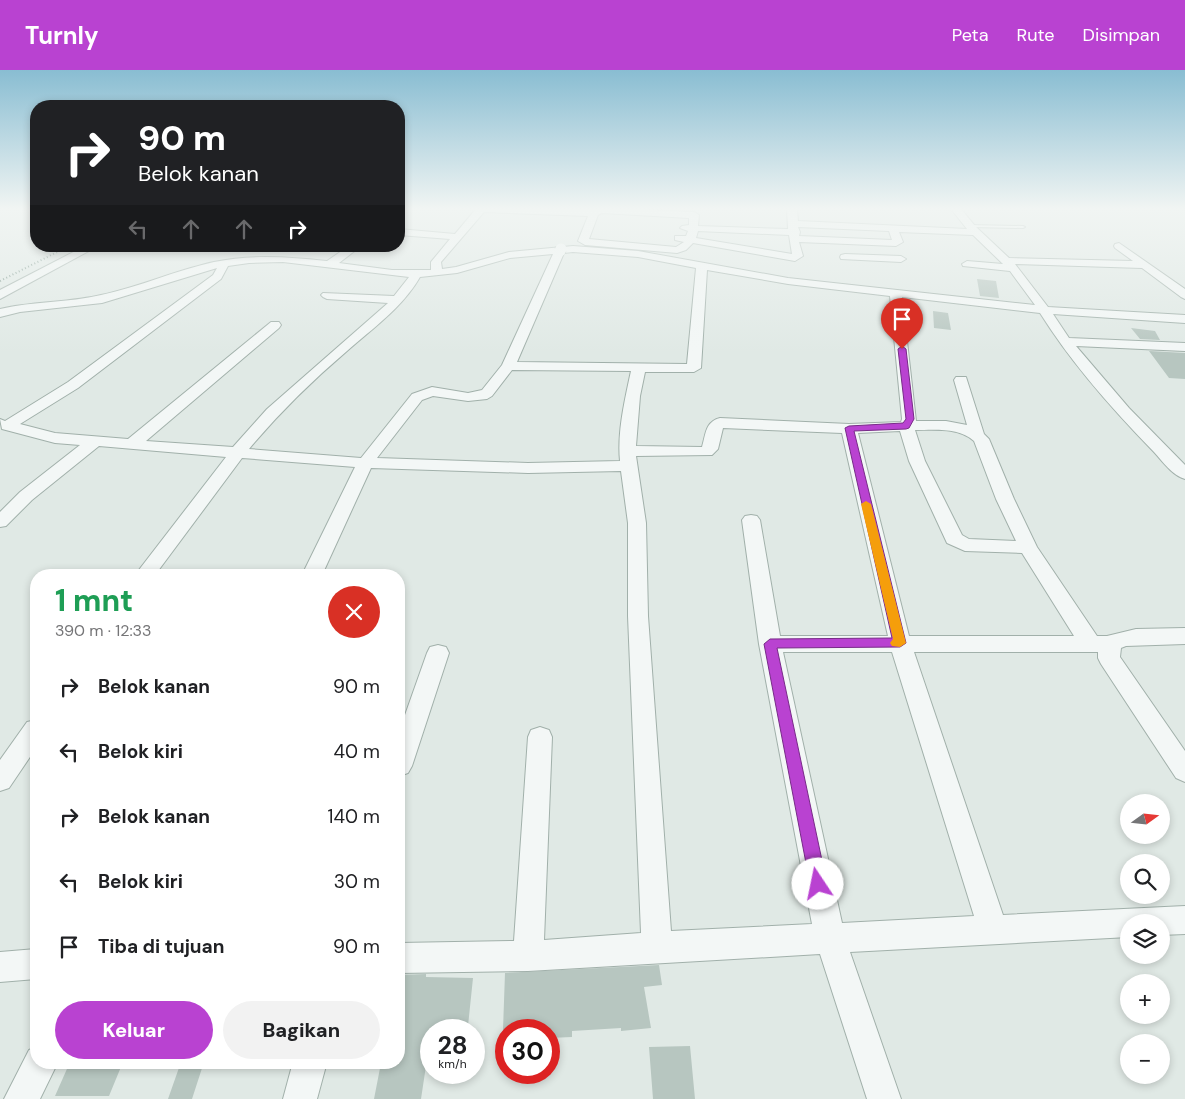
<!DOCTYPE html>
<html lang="id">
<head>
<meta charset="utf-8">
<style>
	body { margin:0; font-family:"DM Sans",sans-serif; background:#f2f2f2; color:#202124; height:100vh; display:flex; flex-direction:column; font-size:19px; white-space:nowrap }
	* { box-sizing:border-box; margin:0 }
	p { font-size:16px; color:#757577 }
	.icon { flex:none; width:28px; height:28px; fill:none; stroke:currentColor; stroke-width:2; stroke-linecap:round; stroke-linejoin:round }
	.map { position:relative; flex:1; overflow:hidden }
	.panel { position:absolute; left:30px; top:499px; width:375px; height:500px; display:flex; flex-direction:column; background:#fff; border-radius:20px; box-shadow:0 2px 8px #0003 }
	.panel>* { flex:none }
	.hud { position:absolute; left:30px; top:30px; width:375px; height:152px; border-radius:20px; box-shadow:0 2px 8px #0003; background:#202124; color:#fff; overflow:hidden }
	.needle { width:32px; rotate:75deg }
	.buttons { position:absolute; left:1120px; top:724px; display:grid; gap:10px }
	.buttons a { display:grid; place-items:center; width:50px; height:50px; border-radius:50%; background:#fff; box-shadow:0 2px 8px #0003; font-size:25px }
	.speed { position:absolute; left:420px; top:949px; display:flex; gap:10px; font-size:25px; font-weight:700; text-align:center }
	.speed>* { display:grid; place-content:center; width:65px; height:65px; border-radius:50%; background:#fff; box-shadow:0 2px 8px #0003; line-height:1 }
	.speed small { font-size:12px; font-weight:400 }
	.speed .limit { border:8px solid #d22; background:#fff; color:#111 }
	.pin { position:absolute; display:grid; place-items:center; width:42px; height:42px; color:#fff; margin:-51px -21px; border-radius:50% 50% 50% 0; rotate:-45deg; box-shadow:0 0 5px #0007 }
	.pin .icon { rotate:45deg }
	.me { position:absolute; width:55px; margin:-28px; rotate:349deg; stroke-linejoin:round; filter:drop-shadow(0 0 4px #0008) }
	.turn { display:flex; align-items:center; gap:18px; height:105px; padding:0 25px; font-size:22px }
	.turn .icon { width:65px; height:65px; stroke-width:2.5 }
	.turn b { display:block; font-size:35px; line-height:42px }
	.lanes { display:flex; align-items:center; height:48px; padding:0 25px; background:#0003; justify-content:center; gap:25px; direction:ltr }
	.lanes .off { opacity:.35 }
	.round { display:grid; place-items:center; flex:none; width:52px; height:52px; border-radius:26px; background:#f2f2f2 }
	.headline { display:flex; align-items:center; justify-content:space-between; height:85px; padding:0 25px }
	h1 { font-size:30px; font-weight:800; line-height:38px; color:#1e9e55 }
	.button { display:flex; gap:10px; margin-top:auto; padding:10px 25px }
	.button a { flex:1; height:58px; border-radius:30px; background:#b942d1; color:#fff; font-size:20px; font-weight:800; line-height:58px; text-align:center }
	.button a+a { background:#f2f2f2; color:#202124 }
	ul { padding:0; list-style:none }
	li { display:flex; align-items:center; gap:15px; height:65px; padding:0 25px }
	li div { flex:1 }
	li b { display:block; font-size:19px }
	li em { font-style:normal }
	header { display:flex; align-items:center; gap:30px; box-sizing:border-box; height:70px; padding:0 25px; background:#b942d1; color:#fff }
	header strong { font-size:24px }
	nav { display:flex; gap:28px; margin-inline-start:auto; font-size:18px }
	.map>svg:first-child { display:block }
	.building { fill:#b7c6c0 }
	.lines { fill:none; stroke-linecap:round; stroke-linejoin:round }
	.service-casing { stroke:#a1b0aa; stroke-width:2 }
	.minor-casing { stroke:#a1b0aa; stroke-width:2 }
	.service { fill:#f3f7f6; fill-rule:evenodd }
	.minor { fill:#f3f7f6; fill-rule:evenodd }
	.rail { stroke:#799389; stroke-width:2; stroke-dasharray:1 2.5; stroke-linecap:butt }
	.minor-bridge-casing { stroke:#a1b0aa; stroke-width:12; stroke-linecap:butt }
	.minor-bridge { stroke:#f3f7f6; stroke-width:11 }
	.route { fill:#b942d1; stroke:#782b88 }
	.slow { fill:#f59e0b }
</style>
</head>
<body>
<header>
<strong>Turnly</strong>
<nav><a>Peta</a><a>Rute</a><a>Disimpan</a></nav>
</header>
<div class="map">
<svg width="1185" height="1029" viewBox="0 0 1185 1029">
	<rect width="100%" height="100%" fill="#e0e9e5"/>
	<path class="building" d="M977 209 996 211 999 228 980 226Z
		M933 241 948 243 951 260 934 258Z
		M1131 258 1155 261 1160 270 1140 269Z
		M1149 281 1185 283V309L1169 308Z
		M659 895 662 915 644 917 651 958 621 961V958L572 961V967L549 968V960H503L505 903Z
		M426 904V907L473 908 468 956H432L421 1029H374L381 993 399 994V905Z
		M690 976 695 1029H653L649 977Z
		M70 992H123L109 1026H55Z
		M181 992H204L192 1029H168Z"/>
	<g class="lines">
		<g class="service-casing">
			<path id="service" d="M968 155 1023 156 1025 157 1023 158 970 157Z"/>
		</g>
		<g class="minor-casing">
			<path id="minor" d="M476 139H633L694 142 699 145 698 156 788 159 787 139H797L798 151 967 159 951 139H961L975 156 1009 188 1133 191 1115 178 1114 176 1115 174 1119 173 1185 219V229L1181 227 1142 198 1015 194 1048 237 1185 245V253L1053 244 1069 268 1185 273V281L1076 276 1129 338 1185 395V409C1173 406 1162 391 1154 382 1112 339 1072 294 1040 243L902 227 916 351H946L967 355 954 310 956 307H966L984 364 989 369 1014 429 1037 477 1097 566H1107L1136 559 1185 558V574L1126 576 1121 578 1120 587 1185 681V712L1176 708 1101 594 1098 588V582H914L1003 845 1185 836V864L1161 865V852H1129V867L850 882 901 1029H867L820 884 528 901 399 903V873L514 871 528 667 531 660 540 657 549 660 552 667 544 870 641 863 628 546V453L621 401 528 403 371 398 322 505H302L355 397 242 388 155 505H135L226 387 99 376 32 430 6 456 0 457V442L20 422 80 375 55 373 2 359 0 349 5 351 68 312 213 205 217 198 102 233 20 242 0 247V239C33 231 68 233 101 225 140 217 176 200 214 192 252 184 289 187 327 191L349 176H361L339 193 392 200H431V192L450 169 399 165V159L455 164ZM484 142 588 146 578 171 585 175 677 183 686 180 693 173 795 191 803 186 799 172 896 176 903 172 899 162 973 165 1003 194 967 191 962 194 963 196 1010 201 1035 235 788 208 638 181 573 176 509 182 456 197 442 199 441 192ZM602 143 689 148V155L682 156 680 158 688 161 686 166H675V170L684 172 676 177 589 169 598 145ZM798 157 889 161 892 170 799 166 800 162ZM698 161 789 165 792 184 696 168ZM573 182 638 187 696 198 687 294 517 292 564 183ZM553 184 502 295 482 320 468 323 432 317 412 324 361 388 249 379C279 343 312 311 347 281 373 258 402 238 420 207L457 203 510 188ZM283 192 409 207 394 226 323 223 321 225 323 227 327 229 388 233 267 339 233 377 146 371 279 258 281 255 279 252H271L128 369 55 363 20 354 78 318 221 209 228 196 249 193ZM707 200 788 214 890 226 902 349 901 352 849 354 720 348C705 352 706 364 702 377L636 376 640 326 645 302H694L701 298ZM512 300 631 301C625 329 617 362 620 391L528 393 377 388 422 330 433 326 468 331 487 329 492 326ZM723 358 842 363 888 566H780L760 450 757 446 751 445 745 446 742 450 759 574 812 854 671 861 648 546 646 453 636 386 712 385 718 379ZM915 360C934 360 959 357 974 371L996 429 1016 471 969 469 962 465 925 391ZM900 361 909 391 947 473 965 481 1022 483 1074 566H909L858 363ZM783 582H892L974 846 842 853Z
				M85 176H98L0 229V220Z
				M845 184 901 186 906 189 901 192 841 189 840 187 841 185Z
				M438 575 446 577 449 583 412 696 408 703 399 706V662L427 583 430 577Z
				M36 650V678L9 718 0 721V690L27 652Z
				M36 879V909L0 912V882Z
				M36 977V992H58L40 1029H4L29 980Z
				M293 992H327L317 1029H283Z"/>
		</g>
		<use href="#service" class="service"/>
		<use href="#minor" class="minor"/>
		<path class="rail" d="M0 211 69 176"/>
		<g class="minor-bridge-casing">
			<path id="minor-bridge" d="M560 181 561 179"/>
		</g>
		<use href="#minor-bridge" class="minor-bridge"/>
	</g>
	<linearGradient id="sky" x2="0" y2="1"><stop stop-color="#89bdd2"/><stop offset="0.49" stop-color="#f1f5f3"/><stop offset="1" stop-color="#f1f5f3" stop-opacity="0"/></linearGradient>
	<rect width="1185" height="283" fill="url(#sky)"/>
	<path class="route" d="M902 276 906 279 914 349 909 358 906 359 854 361 906 573 900 577 777 578 827 814 824 820 818 822 813 820 810 814 764 574 770 569 892 568 845 358 849 356 903 353 906 349 898 279Z"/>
	<path class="slow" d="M866 431 871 434 906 573 900 577 892 576 890 573 893 569 861 434Z"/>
</svg>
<div class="buttons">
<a><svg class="needle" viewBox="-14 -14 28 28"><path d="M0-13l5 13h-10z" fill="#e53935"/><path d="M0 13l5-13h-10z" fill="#757577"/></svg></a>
<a><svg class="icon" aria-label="search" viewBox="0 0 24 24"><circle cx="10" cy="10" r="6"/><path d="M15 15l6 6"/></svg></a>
<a><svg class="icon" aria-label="layers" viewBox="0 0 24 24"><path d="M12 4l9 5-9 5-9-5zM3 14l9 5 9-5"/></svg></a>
<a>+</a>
<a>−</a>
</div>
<div class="speed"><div>28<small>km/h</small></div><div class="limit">30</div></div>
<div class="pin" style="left:902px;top:279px;background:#d93025"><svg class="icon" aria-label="arrive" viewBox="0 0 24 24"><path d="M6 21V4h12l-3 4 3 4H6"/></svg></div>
<svg class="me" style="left:818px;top:814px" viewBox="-20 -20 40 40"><circle r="19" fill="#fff"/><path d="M0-13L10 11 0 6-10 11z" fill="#b942d1"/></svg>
<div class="hud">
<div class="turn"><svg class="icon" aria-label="right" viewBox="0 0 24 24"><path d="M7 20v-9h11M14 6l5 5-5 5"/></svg><div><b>90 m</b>Belok kanan</div></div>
<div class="lanes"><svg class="icon off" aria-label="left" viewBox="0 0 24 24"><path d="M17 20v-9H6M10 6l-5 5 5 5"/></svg><svg class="icon off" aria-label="ahead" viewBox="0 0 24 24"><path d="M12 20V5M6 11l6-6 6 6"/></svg><svg class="icon off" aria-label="ahead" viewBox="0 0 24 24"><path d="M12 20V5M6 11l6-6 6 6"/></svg><svg class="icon" aria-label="right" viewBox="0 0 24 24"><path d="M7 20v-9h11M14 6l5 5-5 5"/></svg></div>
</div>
<section class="panel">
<div class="headline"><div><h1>1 mnt</h1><p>390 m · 12:33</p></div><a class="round" style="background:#d93025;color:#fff"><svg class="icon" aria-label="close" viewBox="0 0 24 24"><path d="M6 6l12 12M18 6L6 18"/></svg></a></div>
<ul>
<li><svg class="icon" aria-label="right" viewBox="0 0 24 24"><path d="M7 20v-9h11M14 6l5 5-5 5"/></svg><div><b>Belok kanan</b></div><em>90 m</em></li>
<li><svg class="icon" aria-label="left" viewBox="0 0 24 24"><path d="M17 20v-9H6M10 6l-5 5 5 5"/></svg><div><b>Belok kiri</b></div><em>40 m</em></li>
<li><svg class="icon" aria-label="right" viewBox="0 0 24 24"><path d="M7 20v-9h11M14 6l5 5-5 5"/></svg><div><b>Belok kanan</b></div><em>140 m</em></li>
<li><svg class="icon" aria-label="left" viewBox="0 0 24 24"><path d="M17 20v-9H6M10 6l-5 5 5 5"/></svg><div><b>Belok kiri</b></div><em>30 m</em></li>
<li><svg class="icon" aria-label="arrive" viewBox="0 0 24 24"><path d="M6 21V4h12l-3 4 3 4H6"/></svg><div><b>Tiba di tujuan</b></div><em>90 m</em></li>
</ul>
<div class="button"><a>Keluar</a><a>Bagikan</a></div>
</section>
</div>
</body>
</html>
